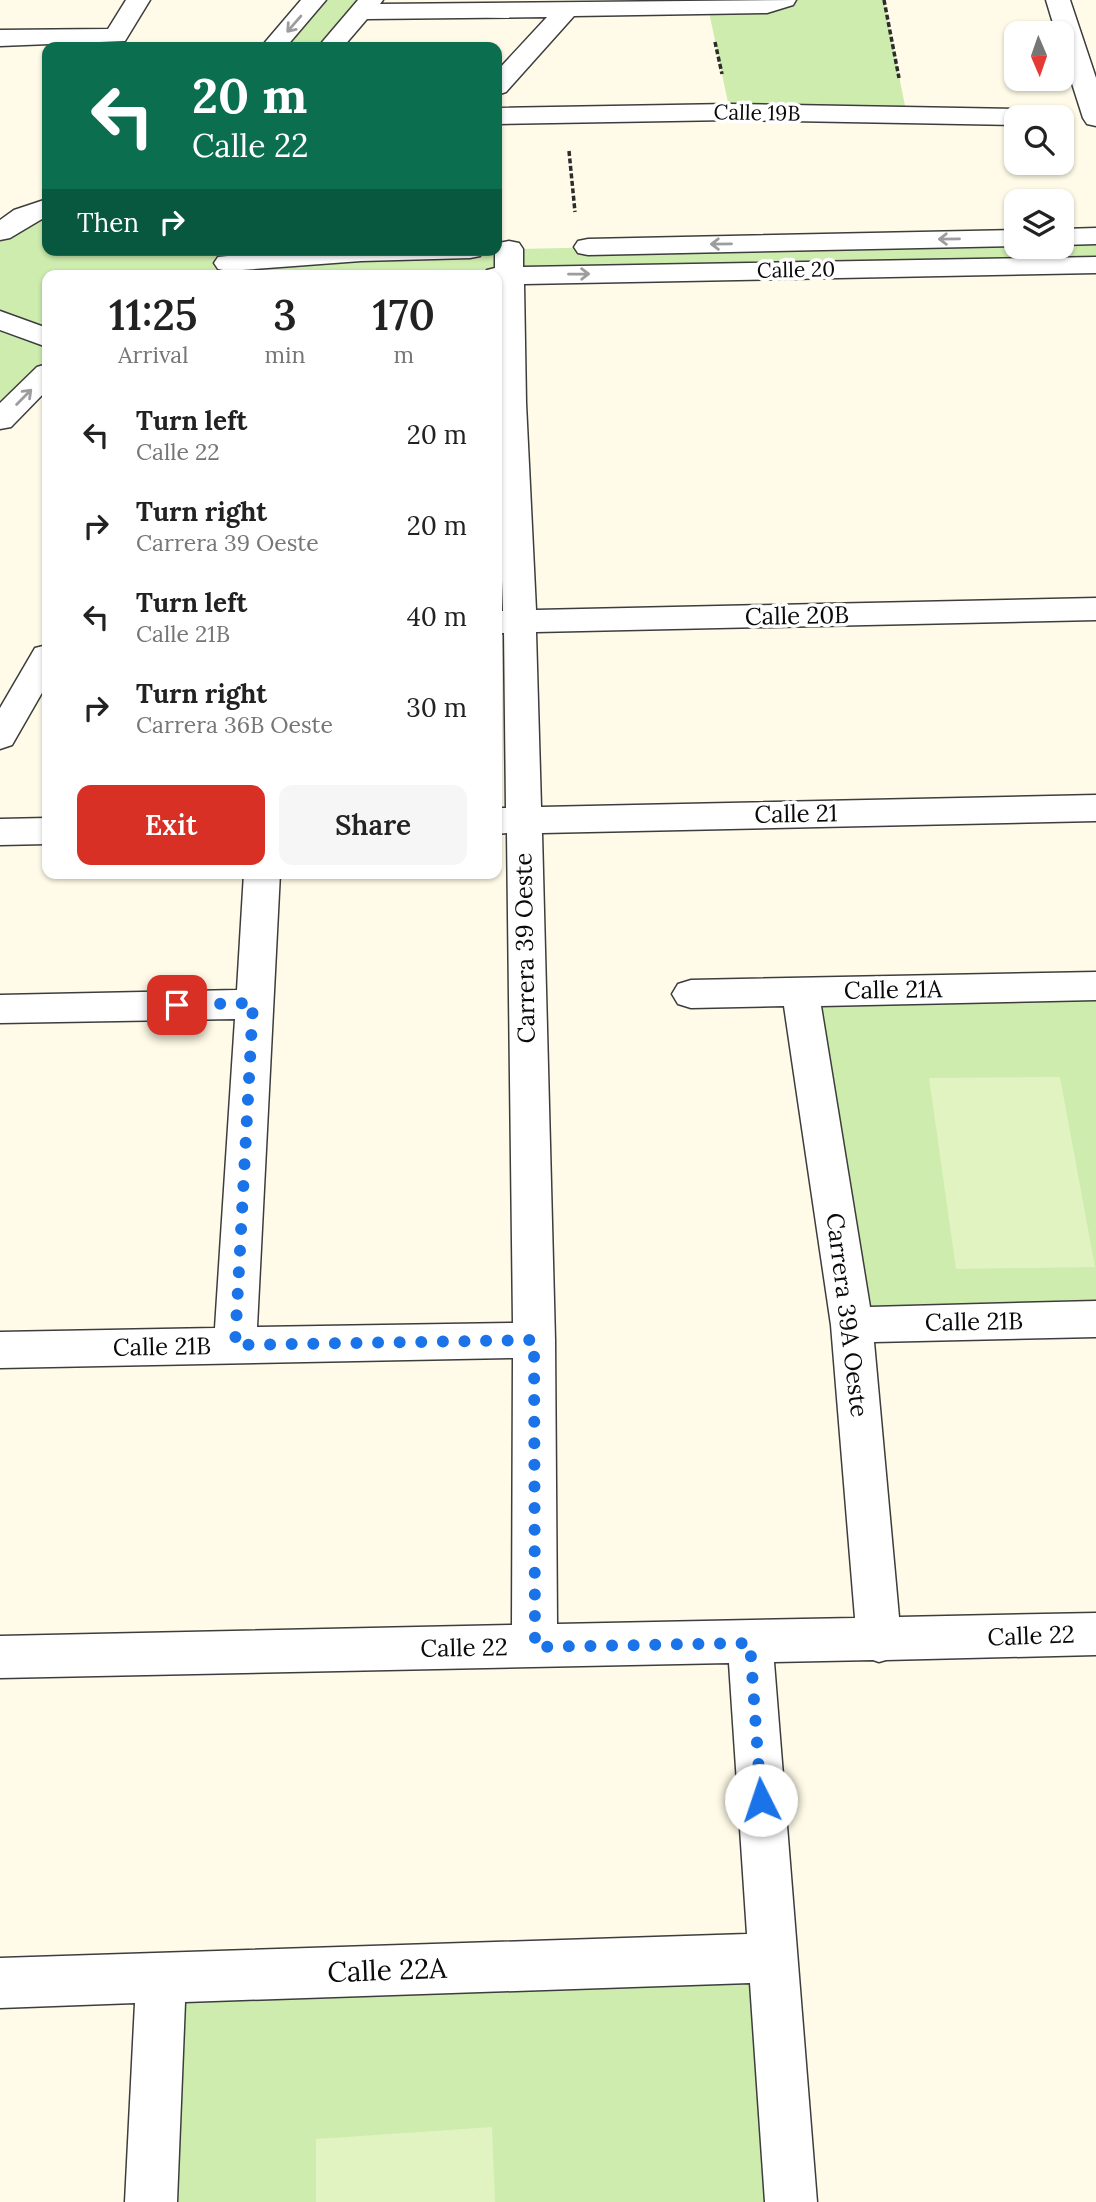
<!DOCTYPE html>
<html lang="en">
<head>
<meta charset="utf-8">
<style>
	body { margin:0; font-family:Lora,serif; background:#f6f6f6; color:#222; height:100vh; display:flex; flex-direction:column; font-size:26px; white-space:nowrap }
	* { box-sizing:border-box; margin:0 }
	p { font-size:23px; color:#767676 }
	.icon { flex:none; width:38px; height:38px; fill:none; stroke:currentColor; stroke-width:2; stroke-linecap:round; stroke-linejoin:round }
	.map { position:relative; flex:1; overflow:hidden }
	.side { position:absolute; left:42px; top:270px; width:460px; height:609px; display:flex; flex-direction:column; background:#fff; border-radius:14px; box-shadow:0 2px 5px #0004 }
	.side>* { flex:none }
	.banner { position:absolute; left:42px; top:42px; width:460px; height:214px; border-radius:14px; box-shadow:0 2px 5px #0004; background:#0b6e4f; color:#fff; overflow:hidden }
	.needle { width:46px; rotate:178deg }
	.buttons { position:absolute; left:1004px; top:21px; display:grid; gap:14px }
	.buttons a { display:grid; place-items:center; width:70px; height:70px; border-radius:14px; background:#fff; box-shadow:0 2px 5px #0004; font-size:35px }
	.pin { position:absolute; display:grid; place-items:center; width:60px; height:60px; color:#fff; margin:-30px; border-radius:14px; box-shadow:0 4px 10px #0006 }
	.me { position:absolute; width:77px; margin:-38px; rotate:356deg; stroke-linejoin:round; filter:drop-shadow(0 0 5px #0008) }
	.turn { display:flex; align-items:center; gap:24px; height:147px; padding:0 35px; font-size:32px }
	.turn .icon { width:91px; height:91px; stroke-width:2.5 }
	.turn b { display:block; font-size:49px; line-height:60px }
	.then { display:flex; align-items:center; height:66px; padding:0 35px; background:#0003; gap:14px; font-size:26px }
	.eta { display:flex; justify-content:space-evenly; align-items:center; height:119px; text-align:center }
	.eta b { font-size:42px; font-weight:600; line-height:49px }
	.primary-button { display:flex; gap:14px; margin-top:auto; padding:14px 35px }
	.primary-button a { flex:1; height:80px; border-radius:14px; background:#d93025; color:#fff; font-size:28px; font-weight:600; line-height:80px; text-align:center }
	.primary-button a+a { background:#f6f6f6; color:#222 }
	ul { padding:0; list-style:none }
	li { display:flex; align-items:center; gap:21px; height:91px; padding:0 35px }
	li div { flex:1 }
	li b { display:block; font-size:26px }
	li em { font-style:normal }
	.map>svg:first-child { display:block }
	.green { fill:#cdecae }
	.pitch { fill:#e0f3c1 }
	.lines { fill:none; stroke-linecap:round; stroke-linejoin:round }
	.minor-casing { stroke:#3d3d3d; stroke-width:3 }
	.path { stroke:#2c2c2c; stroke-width:3.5; stroke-dasharray:5 2.5; stroke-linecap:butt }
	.minor { fill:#fff; fill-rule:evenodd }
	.oneway { stroke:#9d9d9d }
	.route { stroke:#1a73e8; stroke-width:12; stroke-dasharray:0 21.6 }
	.labels { text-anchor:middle; stroke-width:7; stroke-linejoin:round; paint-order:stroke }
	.far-street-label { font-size:21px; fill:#0a0a0a; stroke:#fff }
	.street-label { font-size:24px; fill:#0a0a0a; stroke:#fff }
	.near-street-label { font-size:28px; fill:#0a0a0a; stroke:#fff }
</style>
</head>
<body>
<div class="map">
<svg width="1096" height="2202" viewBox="0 0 1096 2202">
	<rect width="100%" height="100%" fill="#fffbe8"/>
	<path class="green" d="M314 0H371L330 47H273Z
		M784 0H884L907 116 730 112 708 7 767 6Z
		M47 207V250H226L228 263 470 250 1017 238V247H1062V237L1096 236V265L497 275H47V373L0 420V331L6 324 0 320V232L24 216Z
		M1096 990V1315L859 1325 808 996Z
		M773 1958 791 2202H151L161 1978Z"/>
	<path class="pitch" d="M1060 1077 1095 1267 956 1269 929 1078Z
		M492 2127 495 2202H316V2139Z"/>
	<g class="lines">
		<g class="minor-casing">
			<path id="minor" d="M126 0H150L125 41 0 46V30L108 29Z
				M301 0H326L286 47H261Z
				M358 0H383L380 4 796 0 793 5 767 13 574 16 506 92 497 95V71L547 17 367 19 343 47H318Z
				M1046 0H1070L1096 78V126L1087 124 1083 118 1062 52V33H1056Z
				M730 104 1017 109 1026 111 1030 117H1017V125L730 120 497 124V108Z
				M47 199V216L10 238 0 240V220L14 210Z
				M1096 228V244L1062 245V229Z
				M1017 230V246L588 255 578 253 574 247 578 241 588 239Z
				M509 241 519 243 523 249V267L1096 257V273L524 284 526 403 536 610 1096 598V620L536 632 541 807 1096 795V821L542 833 555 1340 557 1624 855 1618 831 1325 784 1006 691 1008 678 1004 672 994 678 984 691 980 1096 972V1000L821 1006 870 1307 1096 1301V1337L874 1342 899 1617 1096 1613V1655L886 1660 879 1662 873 1660 774 1662 817 2202H765L750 1983 185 2002 177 2202H125L135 2003 0 2008V1958L747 1934 729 1663 0 1678V1636L512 1625 513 1358 0 1368V1332L215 1328 235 1019 0 1023V995L237 990 244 873H280L257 1327 513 1323 507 833 497 834V808H506L504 633H497V611H503L497 427V275H484L487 270 495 268V250L499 243Z
				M286 250H484L480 256 470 258 361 261 228 271 218 269 214 263 218 257Z
				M0 311 47 328V347L0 330Z
				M47 364V390L11 427 0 429V403L37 367Z
				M47 645V684L12 745 0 749V708L35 648Z
				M47 818V844L0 845V819Z"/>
		</g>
		<path class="path" d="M884 0 899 78
			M715 42 722 74
			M569 151 575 212"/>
		<use href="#minor" class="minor"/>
	</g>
	<defs><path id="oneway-shaft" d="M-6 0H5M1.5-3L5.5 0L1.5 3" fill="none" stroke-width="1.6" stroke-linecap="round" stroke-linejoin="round" transform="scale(1.75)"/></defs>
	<g class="oneway">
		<use href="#oneway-shaft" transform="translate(294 24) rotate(131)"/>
		<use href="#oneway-shaft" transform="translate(949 239) rotate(179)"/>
		<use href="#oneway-shaft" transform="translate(721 244) rotate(179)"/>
		<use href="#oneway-shaft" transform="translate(579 274) rotate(-1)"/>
		<use href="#oneway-shaft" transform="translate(24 397) rotate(-45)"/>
	</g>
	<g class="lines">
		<path class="route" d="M177 1005 253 1003 235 1345 534 1340 535 1647 750 1643 761 1800"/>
	</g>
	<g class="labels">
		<g class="far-street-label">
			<text transform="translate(757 113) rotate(1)" y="7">Calle 19B</text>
			<text transform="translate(796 270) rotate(-1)" y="7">Calle 20</text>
		</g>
		<g class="street-label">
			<text transform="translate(797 616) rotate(-1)" y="8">Calle 20B</text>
			<text transform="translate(796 814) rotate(-1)" y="8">Calle 21</text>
			<text transform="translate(525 948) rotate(-91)" y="8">Carrera 39 Oeste</text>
			<text transform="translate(893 990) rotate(-1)" y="8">Calle 21A</text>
			<text transform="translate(847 1315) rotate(83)" y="8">Carrera 39A Oeste</text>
			<text transform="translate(974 1322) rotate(-1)" y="8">Calle 21B</text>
			<text transform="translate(162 1347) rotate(-1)" y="8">Calle 21B</text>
			<text transform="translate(1031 1636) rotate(-2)" y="8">Calle 22</text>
			<text transform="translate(464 1648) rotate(-1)" y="8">Calle 22</text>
		</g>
		<g class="near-street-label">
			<text transform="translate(387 1970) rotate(-2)" y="10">Calle 22A</text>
		</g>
	</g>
</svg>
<div class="buttons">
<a><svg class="needle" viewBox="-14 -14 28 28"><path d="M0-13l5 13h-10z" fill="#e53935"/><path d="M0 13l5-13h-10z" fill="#767676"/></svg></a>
<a><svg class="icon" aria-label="search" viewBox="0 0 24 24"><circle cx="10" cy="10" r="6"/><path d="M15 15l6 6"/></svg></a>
<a><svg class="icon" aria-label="layers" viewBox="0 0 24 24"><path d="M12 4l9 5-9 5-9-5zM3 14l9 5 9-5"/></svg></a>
</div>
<div class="pin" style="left:177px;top:1005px;background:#d93025"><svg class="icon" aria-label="arrive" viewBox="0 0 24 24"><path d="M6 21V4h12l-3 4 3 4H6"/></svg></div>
<svg class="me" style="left:761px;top:1800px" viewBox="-20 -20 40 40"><circle r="19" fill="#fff"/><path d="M0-13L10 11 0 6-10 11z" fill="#1a73e8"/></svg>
<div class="banner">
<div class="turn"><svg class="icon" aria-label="left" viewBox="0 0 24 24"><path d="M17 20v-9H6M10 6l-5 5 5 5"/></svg><div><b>20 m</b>Calle 22</div></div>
<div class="then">Then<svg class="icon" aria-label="right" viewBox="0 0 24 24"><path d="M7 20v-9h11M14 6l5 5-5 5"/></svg></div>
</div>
<section class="side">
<div class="eta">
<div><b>11:25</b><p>Arrival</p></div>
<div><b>3</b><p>min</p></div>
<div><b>170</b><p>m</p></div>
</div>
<ul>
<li><svg class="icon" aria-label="left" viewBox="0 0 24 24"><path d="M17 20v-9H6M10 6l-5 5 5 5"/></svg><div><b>Turn left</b><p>Calle 22</p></div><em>20 m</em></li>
<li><svg class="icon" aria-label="right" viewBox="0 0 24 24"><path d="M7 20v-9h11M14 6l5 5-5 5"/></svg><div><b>Turn right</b><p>Carrera 39 Oeste</p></div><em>20 m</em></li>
<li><svg class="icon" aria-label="left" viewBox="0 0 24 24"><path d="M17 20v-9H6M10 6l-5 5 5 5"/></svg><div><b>Turn left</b><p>Calle 21B</p></div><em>40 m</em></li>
<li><svg class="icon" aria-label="right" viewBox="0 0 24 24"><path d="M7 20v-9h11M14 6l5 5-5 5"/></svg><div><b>Turn right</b><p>Carrera 36B Oeste</p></div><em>30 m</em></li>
</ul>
<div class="primary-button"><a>Exit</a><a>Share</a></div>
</section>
</div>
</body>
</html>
